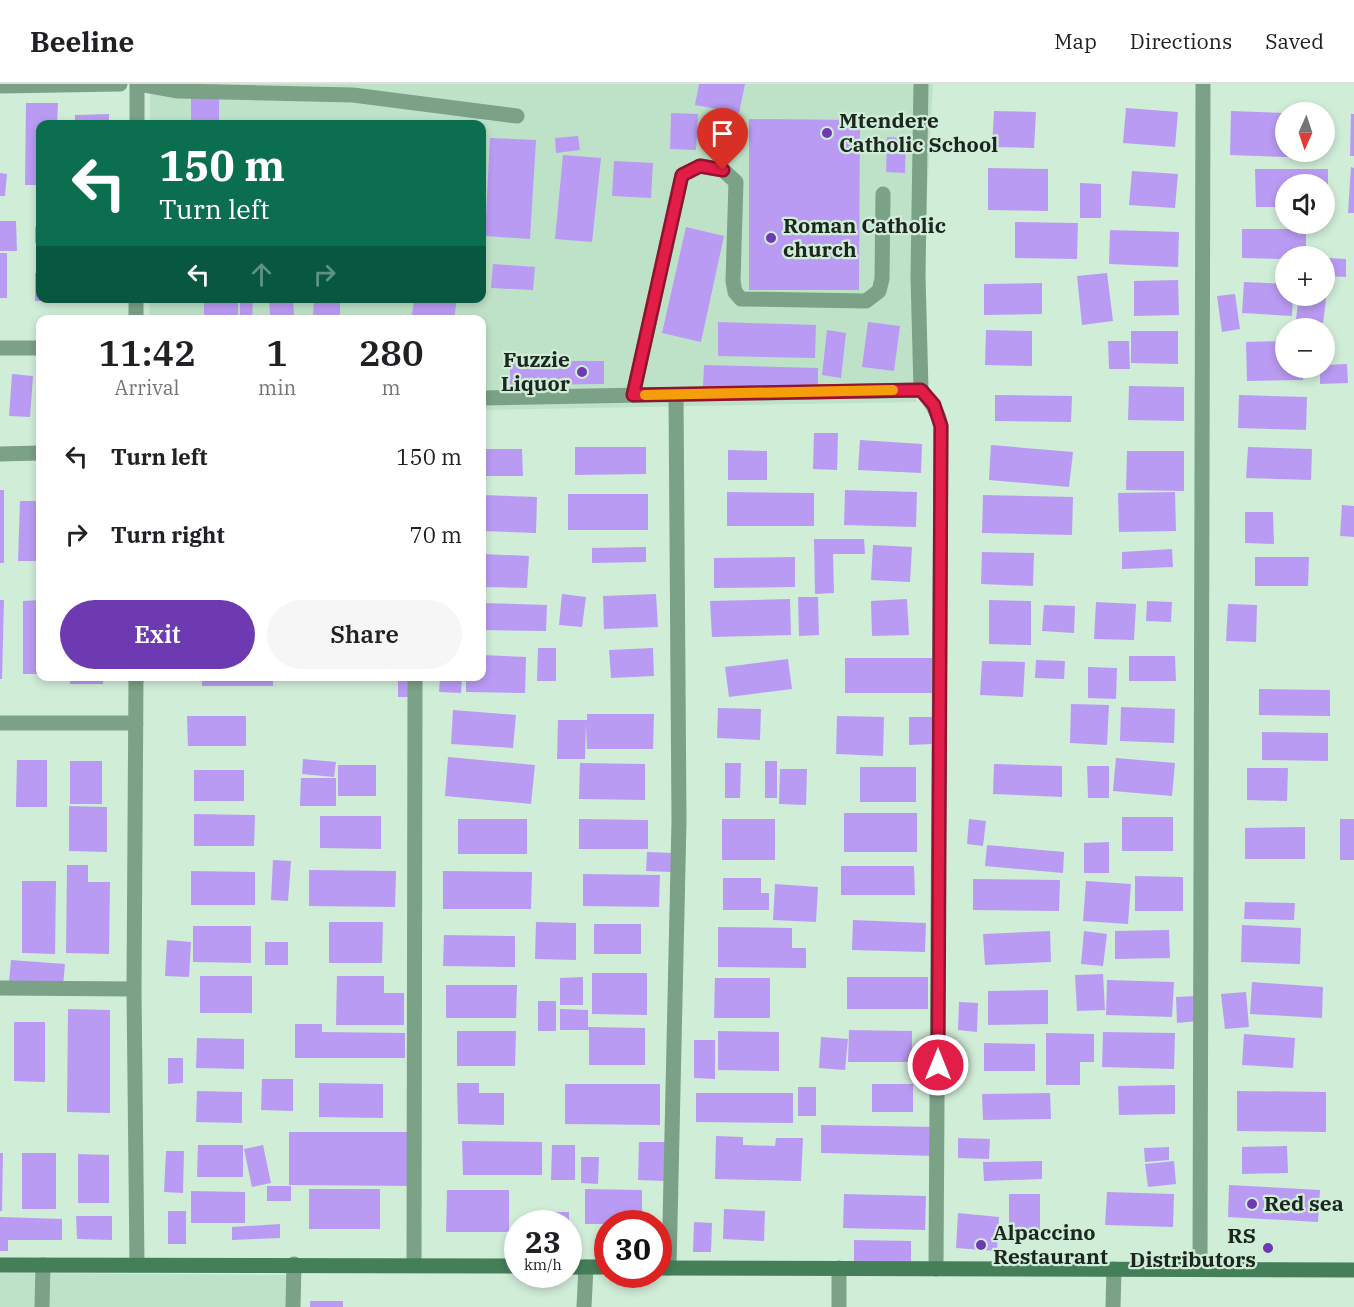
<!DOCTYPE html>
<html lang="en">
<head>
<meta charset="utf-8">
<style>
	body { margin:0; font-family:"IBM Plex Serif",serif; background:#f6f6f6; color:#202124; height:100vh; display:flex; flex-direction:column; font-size:22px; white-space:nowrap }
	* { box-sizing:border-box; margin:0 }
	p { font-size:20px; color:#757577 }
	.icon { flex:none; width:33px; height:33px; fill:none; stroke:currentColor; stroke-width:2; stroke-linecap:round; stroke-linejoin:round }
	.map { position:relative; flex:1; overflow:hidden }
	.sheet { position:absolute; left:36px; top:231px; width:450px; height:366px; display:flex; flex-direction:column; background:#fff; border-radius:12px; box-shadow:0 3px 9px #0003 }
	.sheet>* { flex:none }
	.guide { position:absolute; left:36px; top:36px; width:450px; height:183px; border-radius:12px; box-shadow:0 3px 9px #0003; background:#0b6e4f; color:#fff; overflow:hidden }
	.needle { width:39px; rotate:183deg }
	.tools { position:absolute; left:1275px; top:18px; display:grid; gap:12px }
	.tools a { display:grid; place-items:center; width:60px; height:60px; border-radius:50%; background:#fff; box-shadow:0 3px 9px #0003; font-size:30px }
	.speed { position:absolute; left:504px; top:1126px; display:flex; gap:12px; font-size:30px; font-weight:700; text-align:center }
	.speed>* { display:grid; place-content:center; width:78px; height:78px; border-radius:50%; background:#fff; box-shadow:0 3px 9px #0003; line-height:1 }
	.speed small { font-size:15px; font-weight:400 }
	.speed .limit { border:9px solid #d22; background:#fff; color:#111 }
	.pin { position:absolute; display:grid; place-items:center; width:51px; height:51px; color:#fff; margin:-62px -26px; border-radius:50% 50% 50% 0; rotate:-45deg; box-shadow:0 0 6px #0007 }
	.pin .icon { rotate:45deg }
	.me { position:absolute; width:66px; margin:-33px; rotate:0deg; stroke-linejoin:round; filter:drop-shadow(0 0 4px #0008) }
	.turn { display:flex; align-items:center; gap:21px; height:126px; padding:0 24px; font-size:27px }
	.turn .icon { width:78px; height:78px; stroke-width:2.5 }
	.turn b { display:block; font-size:42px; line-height:51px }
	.lanes { display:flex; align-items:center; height:57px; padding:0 24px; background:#0003; justify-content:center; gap:30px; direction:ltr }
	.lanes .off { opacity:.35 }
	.eta { display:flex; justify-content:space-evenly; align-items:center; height:102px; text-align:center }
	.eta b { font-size:36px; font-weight:600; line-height:42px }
	.primary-button { display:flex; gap:12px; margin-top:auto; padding:12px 24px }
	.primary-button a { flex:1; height:69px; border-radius:36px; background:#6e3ab1; color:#fff; font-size:24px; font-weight:600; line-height:69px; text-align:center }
	.primary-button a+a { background:#f6f6f6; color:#202124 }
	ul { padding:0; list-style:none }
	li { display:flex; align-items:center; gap:18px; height:78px; padding:0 24px }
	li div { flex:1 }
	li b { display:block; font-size:22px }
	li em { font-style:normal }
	header { display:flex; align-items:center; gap:36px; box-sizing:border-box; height:84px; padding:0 30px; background:#fff; border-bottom:2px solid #e0e0e0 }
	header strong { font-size:28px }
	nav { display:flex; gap:33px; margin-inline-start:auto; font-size:21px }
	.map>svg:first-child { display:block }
	.built { fill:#bee2c8 }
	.building { fill:#ba9bf3 }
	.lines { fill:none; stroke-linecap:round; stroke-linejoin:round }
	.service { stroke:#7ba186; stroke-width:15 }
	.minor { stroke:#7ba186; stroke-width:15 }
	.secondary { stroke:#457f59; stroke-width:15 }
	.route-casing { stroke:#92132f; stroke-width:15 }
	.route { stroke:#e11d48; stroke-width:10 }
	.slow { stroke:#f59e0b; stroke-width:10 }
	.poi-dot { fill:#6e3ab1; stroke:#d0edd8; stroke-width:2 }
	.labels { text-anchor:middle; stroke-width:4.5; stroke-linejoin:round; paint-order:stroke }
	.poi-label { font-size:21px; font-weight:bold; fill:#1b261e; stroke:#d0edd8; text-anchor:start }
</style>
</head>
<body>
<header>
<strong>Beeline</strong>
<nav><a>Map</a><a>Directions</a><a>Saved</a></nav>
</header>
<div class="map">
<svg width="1354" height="1223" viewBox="0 0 1354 1223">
	<rect width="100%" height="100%" fill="#d0edd8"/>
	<path class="built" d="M150 0H933L916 318 482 326V236H149L150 215 482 214V40H150Z
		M0 1189 301 1191 299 1223H0Z"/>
	<path class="building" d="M699 0H745L739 29 695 21Z
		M219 3V40H191V4Z
		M26 19H58L57 40H40V101H25Z
		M1126 24 1178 28 1175 63 1123 59Z
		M994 27 1036 28 1034 64 992 63Z
		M1231 27 1286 29V68H1317V74L1230 71Z
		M671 29 698 30 696 66 670 65Z
		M109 30V40H75V31Z
		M1351 30H1354V72H1350Z
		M749 35 860 36 859 206H749Z
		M578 52 580 66 556 69 555 54Z
		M887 53 906 54 905 89 886 88Z
		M490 54 536 56 530 155 485 152Z
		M563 71 601 74 592 158 555 155Z
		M614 77 653 79 651 114 612 112Z
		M1351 83 1354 84V129H1348Z
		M988 84 1048 85V127L988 126Z
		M1255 85H1328V124H1324V100H1286V123H1256Z
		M1132 87 1178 90 1175 124 1129 121Z
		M0 89 7 90 5 112H0Z
		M1080 99 1101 100V134H1080Z
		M0 137H16L17 167H0Z
		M1015 138 1078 139 1077 175 1015 174Z
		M35 143H40V159H35Z
		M686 143 724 152 701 258 662 249Z
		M1242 145H1306V172H1286V175L1242 174Z
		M1110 146 1179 148 1178 183 1109 180Z
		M0 169H7V214H0Z
		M1327 174 1346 175V193L1327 192Z
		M493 180 535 183 533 206 491 204Z
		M35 189H40V214H60V217H35Z
		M1107 189 1113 237 1082 241 1077 192Z
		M1178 196 1179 231 1134 232V197Z
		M1244 198 1286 200V212H1293L1292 232 1242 229Z
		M1042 199V230L984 231V200Z
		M1324 206 1327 207 1323 239 1296 235 1299 212H1324Z
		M1235 210 1240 245 1222 248 1217 212Z
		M204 214H238V236H204Z
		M240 214H253L252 236H240Z
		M269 214H293L294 231H270Z
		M314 214H340V236H313Z
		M398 214H457L454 236H411L414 218Z
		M718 238 816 241 815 274 718 272Z
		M868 238 900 242 894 287 862 283Z
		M827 246 846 249 841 294 822 291Z
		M986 246 1032 247V282L985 281Z
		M1131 247H1178V280L1131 279Z
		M1108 257H1129L1130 285H1109Z
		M1286 257V284H1303V296L1247 297 1246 258Z
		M510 277H604V300L510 301Z
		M1347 280 1348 299 1320 300V284H1324V281Z
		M704 281 818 284V307L703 304Z
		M12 290 33 292 30 333 9 332Z
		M1129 302 1184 303V337L1128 336Z
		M995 311 1072 312 1071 338 995 337Z
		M1239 311 1307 313 1306 346 1238 344Z
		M814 349H838L837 386 813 385Z
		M860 356 922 360 921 389 858 386Z
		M991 361 1073 368 1069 403 989 396Z
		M575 363H646V390L575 391Z
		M1248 363 1312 365 1311 396 1246 394Z
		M482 365H522L523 392H482Z
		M728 366 767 367V396H728Z
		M1127 367H1184V407L1126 406Z
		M0 406H4V479H0Z
		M845 406 917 408 916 443 844 441Z
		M727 408 814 409V442H727Z
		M1175 408 1176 447 1119 448 1118 409Z
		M568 410H648V446H568Z
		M482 411 537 413 536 449 482 447Z
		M983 411 1073 413 1072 451 982 449Z
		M20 417H40V477H18Z
		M1342 421 1354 422V453L1340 452Z
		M1245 428H1273L1274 460 1245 459Z
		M814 455H864L865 470H833L834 509 815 510Z
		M873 461 912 463 910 498 871 496Z
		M646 463V478L592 479V464Z
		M1172 465 1173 483 1122 485V468Z
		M982 468 1034 469 1033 502 981 500Z
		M482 470 529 472 527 504 482 503Z
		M795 473V503L714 504V474Z
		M1255 473H1309L1308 502H1255Z
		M562 510 586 513 582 543 559 541Z
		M656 510 658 543 604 545 603 512Z
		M798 513H818L819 551 799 552Z
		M790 515 791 551 712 553 710 517Z
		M907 515 909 551 872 552 871 517Z
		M0 516H4L2 595H0Z
		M40 516V590H23V517Z
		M989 516 1031 517V561L989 560Z
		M1147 517 1172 518 1171 538 1146 537Z
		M1096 518 1136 520 1134 556 1094 555Z
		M482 519 547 521 546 547 482 546Z
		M1228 520 1257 521 1256 558 1226 557Z
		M1044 521 1075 522 1074 549 1042 547Z
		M538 564H556V597H537Z
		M653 564 654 592 611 594 609 566Z
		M482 571 526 573 525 609 466 608V592H482Z
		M1129 572H1175L1176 597H1129Z
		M845 574H932V609H845Z
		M788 575 792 605 729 613 725 583Z
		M1036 576 1065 577 1064 595 1035 594Z
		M982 577 1025 578 1023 613 980 611Z
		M1088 583 1117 584 1116 615 1088 614Z
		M70 592H103V600H70Z
		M202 592H273V602H202Z
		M398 592H411V613H398Z
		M440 592H462L461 609 439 608Z
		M1259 605 1330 606V632L1259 631Z
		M1071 620 1109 621 1107 661 1070 659Z
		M1121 623 1175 625 1174 659 1120 657Z
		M718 624 761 625 760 656 717 654Z
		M453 626 516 631 513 664 451 660Z
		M587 630H654L653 665H587L586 640 585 675H557L558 636H587Z
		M187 632H246V662H188Z
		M837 632 884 633 883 672 836 670Z
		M909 633H933V660L909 661Z
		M1262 648 1328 649V677L1262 676Z
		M448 673 535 681 531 720 445 712Z
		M1116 674 1175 679 1172 712 1113 707Z
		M303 675 336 678 334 693 302 690Z
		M17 676H47V723H16Z
		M70 677H102V720H70Z
		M765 677H777V714H765Z
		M580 679 645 680V716L579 715Z
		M725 679H741L740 714H725Z
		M994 680 1062 682V713L993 710Z
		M338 681H376V712H338Z
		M1087 682H1109V714H1088Z
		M860 683H916V718H860Z
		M1247 684H1288L1287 717 1247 716Z
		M780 685H807L806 721 779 720Z
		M194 686H244V717H194Z
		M301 694H336V722H300Z
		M69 722 107 723V768L69 767Z
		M844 729H917V768H844Z
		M194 730 255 731 254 762H194Z
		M320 732H381V765L320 764Z
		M1122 733H1173V767H1122Z
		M458 735H527V770H458Z
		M579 735 648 736V765H579Z
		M722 735H775V776H722Z
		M969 735 986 737 983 762 967 760Z
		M1340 735H1354V776H1340Z
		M1305 743V775H1245V744Z
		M1109 758V789H1084V759Z
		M987 761 1064 768 1063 789 985 782Z
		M647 768 673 769V788L646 787Z
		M273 776 291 777 288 817 271 816Z
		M67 781H88V798H110L109 870 66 869Z
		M841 782H914L915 811H841Z
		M309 786 396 787 395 823 309 822Z
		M191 787 255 788V821H191Z
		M443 787 532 788 531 825H443Z
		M583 790 660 791 659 823 583 822Z
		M1135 792 1183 793V827H1135Z
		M723 794H761V809H769V826H723Z
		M973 795 1060 796 1059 827 973 826Z
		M22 797H56L55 870 22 869Z
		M1086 797 1131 800 1128 840 1083 837Z
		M775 800 818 803 816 838 773 836Z
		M1245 818 1295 819 1294 836 1244 835Z
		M853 836 926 839 925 868 852 866Z
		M329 838H383L382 879H329Z
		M536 838 576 839V876L535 875Z
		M594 840H641V870H594Z
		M1242 841 1301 844 1300 880 1241 878Z
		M193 842H251V879L193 878Z
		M718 843 792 844V864H806V884L718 883Z
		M1169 846 1170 874 1115 875V847Z
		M1050 847 1051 878 985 881 983 850Z
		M1084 847 1107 850 1103 882 1081 880Z
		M444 851 515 852V883L443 882Z
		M167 856 191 858 189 893 165 892Z
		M265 858H288V881H265Z
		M11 876 65 880 63 903 9 898Z
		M592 889H647V931L592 930Z
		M1103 890 1105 926 1077 927 1075 891Z
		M200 892H252V929H200Z
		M337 892H384V909H404V941H336Z
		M583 893V921H560V894Z
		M847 893H928V925H847Z
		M715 894H770V934H714Z
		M1107 896 1174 898 1172 933 1106 931Z
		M1252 898 1323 903 1322 934 1250 930Z
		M446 901H517L516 934H446Z
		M1048 906V940L988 941V907Z
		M1246 908 1249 943 1225 945 1221 910Z
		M1197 912 1198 937 1177 939 1176 913Z
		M538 917H556V947H538Z
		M959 918 978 919 977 948 958 946Z
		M68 925 110 926V1029L67 1028Z
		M560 925 588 926V943L645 944V981H589V946H560Z
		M14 938H45V998L14 997Z
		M295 940H322V948L405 949V974H295Z
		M849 946 912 947V978H848Z
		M457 947H516L515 982H457Z
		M718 947 779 948V987L718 986Z
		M1103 948 1175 949 1174 985 1102 983Z
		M1046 949 1094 950V978H1080V1001H1046Z
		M1244 950 1295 954 1293 984 1242 981Z
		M821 953 848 955 845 986 819 984Z
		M197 954 244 955V985L196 984Z
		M694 956H715V995L694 994Z
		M984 959 1035 960V987H984Z
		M168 974H183V999L168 1000Z
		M262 995H293V1027L261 1026Z
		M319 999 383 1000V1034L319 1033Z
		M457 999H479V1009H504V1041L458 1040Z
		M565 1000H660V1041L565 1040Z
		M872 1000H913V1028H872Z
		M1175 1001V1030L1119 1031 1118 1002Z
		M798 1003H816V1032H798Z
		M197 1007 242 1008V1039L196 1038Z
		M1237 1007 1326 1008V1048L1237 1047Z
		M696 1009H793V1039L696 1038Z
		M1050 1009 1051 1035 983 1036 982 1010Z
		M821 1041 937 1043 936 1072 821 1069Z
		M289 1048H410V1102L289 1101Z
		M716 1052 743 1053V1061L775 1062 776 1054H803L801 1097 715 1095Z
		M958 1054 990 1055 989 1075 958 1074Z
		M462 1057 542 1058V1091H463Z
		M639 1058H666L665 1097 638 1096Z
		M198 1061H243V1093H197Z
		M263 1061 271 1099 252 1103 244 1065Z
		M552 1061H575V1096H551Z
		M1287 1062 1288 1089 1242 1090V1063Z
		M1169 1063V1076L1145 1078 1144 1064Z
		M166 1067H184L183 1109 164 1108Z
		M0 1069H3L2 1127H0Z
		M22 1069H56V1125H22Z
		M78 1070 109 1071V1119H78Z
		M581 1073H599L598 1100 581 1099Z
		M1042 1077V1095L984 1097 983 1078Z
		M1174 1077 1176 1100 1148 1103 1145 1080Z
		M1229 1101 1320 1106 1318 1138 1228 1133Z
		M267 1102H291V1117H267Z
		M309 1105H380V1145H309Z
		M585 1105 642 1106V1140H585Z
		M447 1106H509V1148H446Z
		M191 1107 245 1108V1139H191Z
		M1107 1108 1174 1110 1173 1143 1105 1141Z
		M844 1110 926 1112 925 1146 843 1144Z
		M1009 1110H1040V1146H1009Z
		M724 1125 765 1127 764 1157 723 1155Z
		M168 1127H186V1160H168Z
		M536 1128H569V1140H536Z
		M958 1129 999 1133 997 1167 956 1164Z
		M76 1132H112V1156L77 1155Z
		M0 1133 62 1135V1156H8V1167H0Z
		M694 1138 712 1139 711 1168H693Z
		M280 1140V1154L232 1156V1143Z
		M854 1156 911 1157V1181L854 1180Z
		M310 1217H343V1223H310Z"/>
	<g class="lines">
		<path class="service" d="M633 311 682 91 700 82 723 86 736 98 733 197 735 208 741 215 866 217 879 207 882 195 883 110
			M42 1223 43 1181"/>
		<path class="minor" d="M139 0 178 7 353 11 517 32
			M0 2 120 0
			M137 40V0
			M136 236V214
			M0 264H40
			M921 306C931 318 938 327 941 342L936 1185
			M482 314 921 306 918 192 921 0
			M0 370 40 369
			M136 592 134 905 137 1181
			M0 639H136
			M0 904 134 905
			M414 1181 415 592
			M669 1184 679 737 676 311
			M1200 1184 1203 0
			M293 1223 294 1180
			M584 1223 586 1183
			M839 1223V1184
			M1113 1223 1114 1185"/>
		<path class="secondary" d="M0 1181 518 1182
			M568 1183H608
			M658 1184 1354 1186"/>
	</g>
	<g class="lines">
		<g class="route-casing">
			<path id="route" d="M723 86 700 82 682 91 633 311 921 306 934 321 941 342 938 981"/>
		</g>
		<use href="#route" class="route"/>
		<path class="slow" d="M645 311 893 306"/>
	</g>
	<g class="poi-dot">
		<circle cx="827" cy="49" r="6"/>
		<circle cx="771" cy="154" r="6"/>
		<circle cx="582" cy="288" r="6"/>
		<circle cx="1252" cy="1120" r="6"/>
		<circle cx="981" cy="1161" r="6"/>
		<circle cx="1268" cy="1164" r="6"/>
	</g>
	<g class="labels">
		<g class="poi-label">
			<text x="839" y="44">Mtendere<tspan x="839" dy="24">Catholic School</tspan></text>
			<text x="783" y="149">Roman Catholic<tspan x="783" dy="24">church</tspan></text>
			<text x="570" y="283" text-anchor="end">Fuzzie<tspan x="570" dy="24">Liquor</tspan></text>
			<text x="1264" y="1127">Red sea</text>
			<text x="993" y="1156">Alpaccino<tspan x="993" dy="24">Restaurant</tspan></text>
			<text x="1256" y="1159" text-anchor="end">RS<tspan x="1256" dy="24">Distributors</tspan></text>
		</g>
	</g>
</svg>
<div class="tools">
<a><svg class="needle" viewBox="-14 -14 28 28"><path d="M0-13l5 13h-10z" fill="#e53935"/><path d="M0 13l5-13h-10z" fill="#757577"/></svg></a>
<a><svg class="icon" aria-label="sound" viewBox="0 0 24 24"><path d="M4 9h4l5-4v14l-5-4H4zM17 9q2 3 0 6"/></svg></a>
<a>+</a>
<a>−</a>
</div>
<div class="speed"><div>23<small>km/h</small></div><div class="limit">30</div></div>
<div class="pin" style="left:723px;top:86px;background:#d93025"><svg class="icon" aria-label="arrive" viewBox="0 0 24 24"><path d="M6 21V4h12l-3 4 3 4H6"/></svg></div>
<svg class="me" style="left:938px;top:981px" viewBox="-20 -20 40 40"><circle r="17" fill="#e11d48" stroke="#fff" stroke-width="3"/><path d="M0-11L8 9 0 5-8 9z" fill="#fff"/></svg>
<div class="guide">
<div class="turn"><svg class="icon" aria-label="left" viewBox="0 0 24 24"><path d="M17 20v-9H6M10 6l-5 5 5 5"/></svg><div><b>150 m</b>Turn left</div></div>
<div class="lanes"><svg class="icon" aria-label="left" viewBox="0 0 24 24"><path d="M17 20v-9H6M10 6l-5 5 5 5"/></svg><svg class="icon off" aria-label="ahead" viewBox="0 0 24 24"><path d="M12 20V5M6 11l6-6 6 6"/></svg><svg class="icon off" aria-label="right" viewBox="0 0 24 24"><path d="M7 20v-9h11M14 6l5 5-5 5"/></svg></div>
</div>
<section class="sheet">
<div class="eta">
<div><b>11:42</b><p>Arrival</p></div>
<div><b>1</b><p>min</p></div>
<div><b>280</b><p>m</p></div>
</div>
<ul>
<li><svg class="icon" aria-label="left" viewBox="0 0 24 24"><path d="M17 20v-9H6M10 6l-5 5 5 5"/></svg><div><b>Turn left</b></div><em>150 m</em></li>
<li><svg class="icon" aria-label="right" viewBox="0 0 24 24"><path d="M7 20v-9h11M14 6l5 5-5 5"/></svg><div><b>Turn right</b></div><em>70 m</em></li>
</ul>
<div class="primary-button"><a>Exit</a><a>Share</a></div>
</section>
</div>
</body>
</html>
